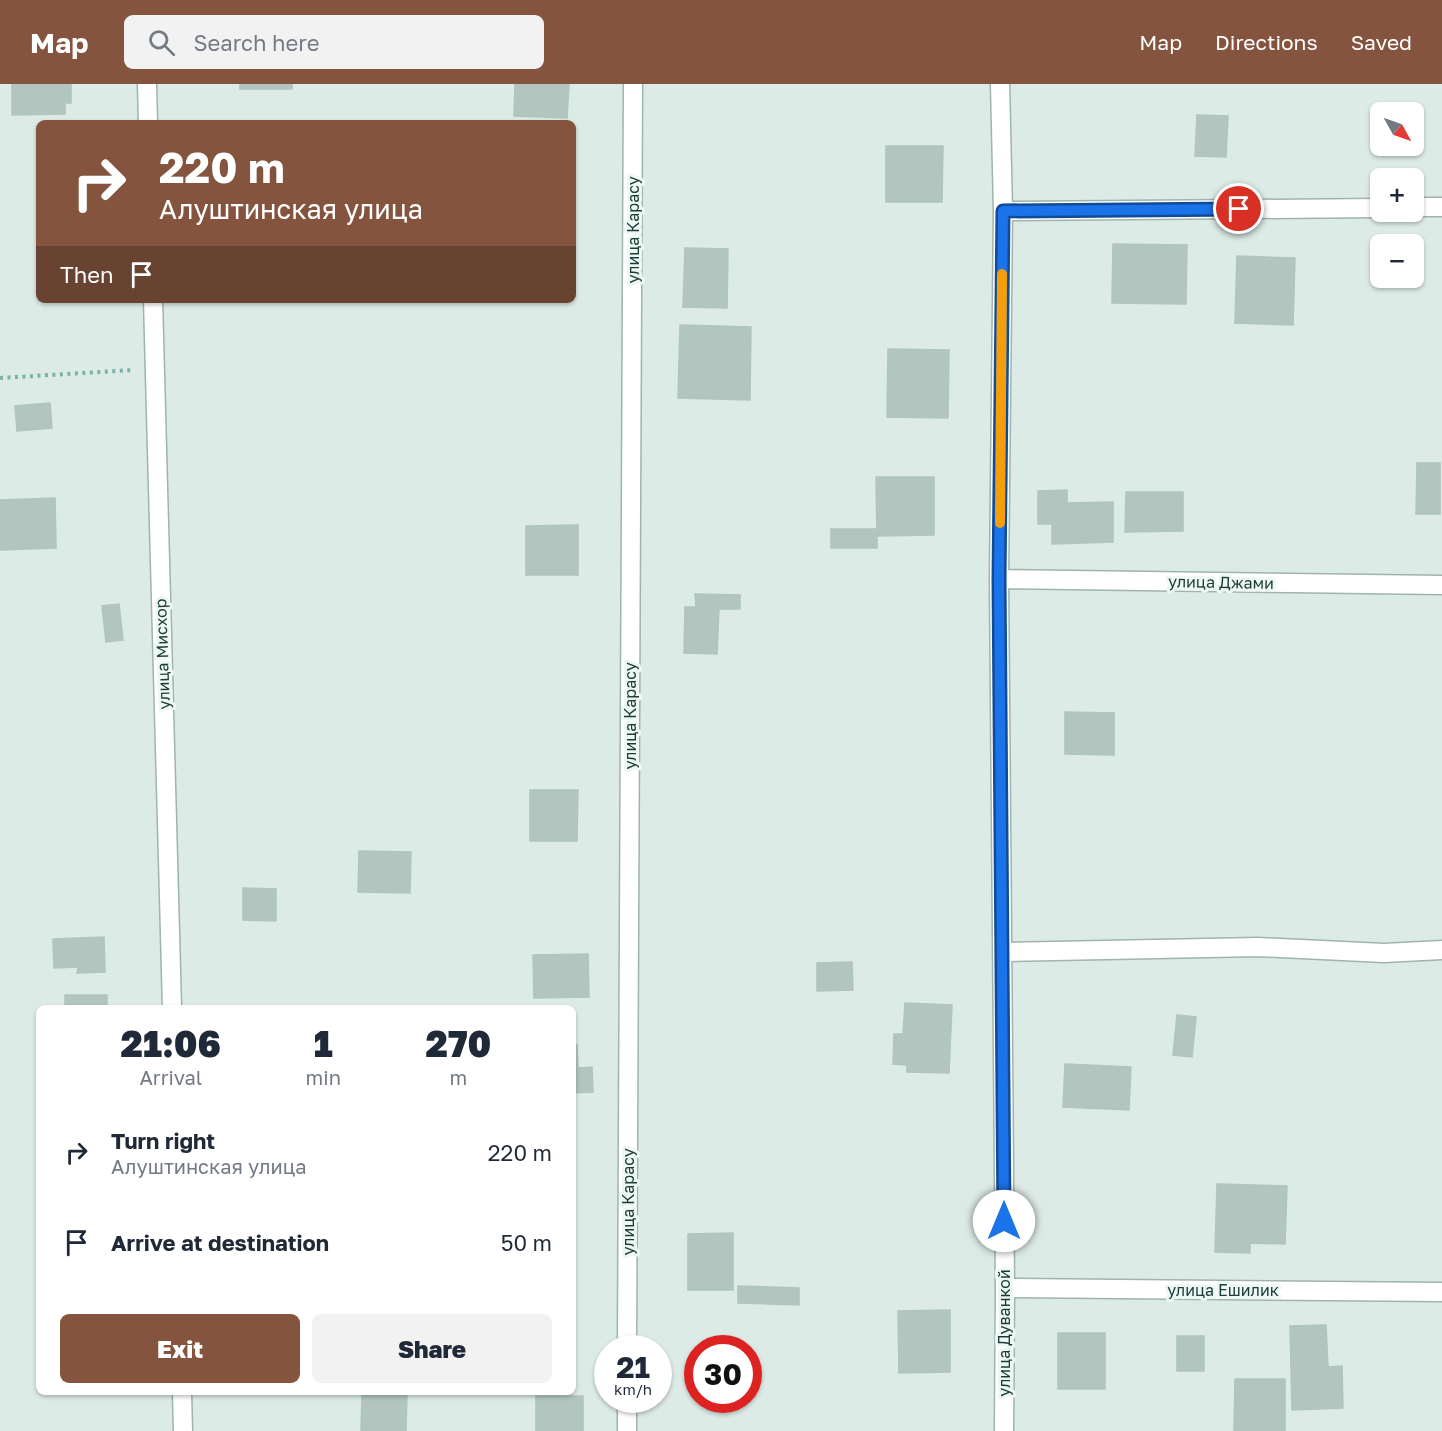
<!DOCTYPE html>
<html lang="en">
<head>
<meta charset="utf-8">
<style>
	body { margin:0; font-family:"Golos Text",sans-serif; background:#f2f2f3; color:#1f2937; height:100vh; display:flex; flex-direction:column; font-size:22px; white-space:nowrap }
	* { box-sizing:border-box; margin:0 }
	p { font-size:20px; color:#747a83 }
	.icon { flex:none; width:33px; height:33px; fill:none; stroke:currentColor; stroke-width:2; stroke-linecap:round; stroke-linejoin:round }
	.map { position:relative; flex:1; overflow:hidden }
	.drawer { position:absolute; left:36px; top:921px; width:540px; height:390px; display:flex; flex-direction:column; background:#fff; border-radius:9px; box-shadow:0 2px 4px #0004 }
	.drawer>* { flex:none }
	.guide { position:absolute; left:36px; top:36px; width:540px; height:183px; border-radius:9px; box-shadow:0 2px 4px #0004; background:#84543e; color:#fff; overflow:hidden }
	.needle { width:39px; rotate:130deg }
	.buttons { position:absolute; left:1370px; top:18px; display:grid; gap:12px }
	.buttons a { display:grid; place-items:center; width:54px; height:54px; border-radius:9px; background:#fff; box-shadow:0 2px 4px #0004; font-size:30px }
	.speed { position:absolute; left:594px; top:1251px; display:flex; gap:12px; font-size:30px; font-weight:700; text-align:center }
	.speed>* { display:grid; place-content:center; width:78px; height:78px; border-radius:50%; background:#fff; box-shadow:0 2px 4px #0004; line-height:1 }
	.speed small { font-size:15px; font-weight:400 }
	.speed .limit { border:9px solid #d22; background:#fff; color:#111 }
	.pin { position:absolute; display:grid; place-items:center; width:51px; height:51px; color:#fff; margin:-26px; border:3px solid #fff; border-radius:50%; box-shadow:0 2px 6px #0007 }
	.me { position:absolute; width:66px; margin:-33px; rotate:0deg; stroke-linejoin:round; filter:drop-shadow(0 0 4px #0008) }
	.turn { display:flex; align-items:center; gap:21px; height:126px; padding:0 24px; font-size:27px }
	.turn .icon { width:78px; height:78px; stroke-width:2.5 }
	.turn b { display:block; font-size:42px; line-height:51px }
	.then { display:flex; align-items:center; height:57px; padding:0 24px; background:#0003; gap:12px; font-size:22px }
	.eta { display:flex; justify-content:space-evenly; align-items:center; height:102px; text-align:center }
	.eta b { font-size:36px; font-weight:800; line-height:42px }
	.primary-button { display:flex; gap:12px; margin-top:auto; padding:12px 24px }
	.primary-button a { flex:1; height:69px; border-radius:9px; background:#84543e; color:#fff; font-size:24px; font-weight:800; line-height:69px; text-align:center }
	.primary-button a+a { background:#f2f2f3; color:#1f2937 }
	ul { padding:0; list-style:none }
	li { display:flex; align-items:center; gap:18px; height:90px; padding:0 24px }
	li div { flex:1 }
	li b { display:block; font-size:22px }
	li em { font-style:normal }
	header { display:flex; align-items:center; gap:36px; box-sizing:border-box; height:84px; padding:0 30px; background:#84543e; color:#fff }
	header strong { font-size:28px }
	nav { display:flex; gap:33px; margin-inline-start:auto; font-size:21px }
	.search { width:420px; height:54px; background:#f2f2f3; display:flex; align-items:center; gap:15px; box-sizing:border-box; padding:0 21px; border-radius:9px; color:#747a83; font-size:22px }
	.map>svg:first-child { display:block }
	.building { fill:#b2c6bf; stroke:#afc5be; stroke-width:1.5 }
	.lines { fill:none; stroke-linecap:round; stroke-linejoin:round }
	.minor-casing { stroke:#a0b3ae; stroke-width:21 }
	.path { stroke:#7ab2a7; stroke-width:4; stroke-dasharray:3 4.5; stroke-linecap:butt }
	.minor { stroke:#fff; stroke-width:18 }
	.route-casing { stroke:#114b97; stroke-width:15 }
	.route { stroke:#1a73e8; stroke-width:10 }
	.slow { stroke:#f59e0b; stroke-width:10 }
	.labels { text-anchor:middle; stroke-width:6; stroke-linejoin:round; paint-order:stroke }
	.street-label { font-size:16px; fill:#1d3b37; stroke:#edf7f3 }
</style>
</head>
<body>
<header>
<strong>Map</strong>
<div class="search"><svg class="icon" aria-label="search" viewBox="0 0 24 24"><circle cx="10" cy="10" r="6"/><path d="M15 15l6 6"/></svg>Search here</div>
<nav><a>Map</a><a>Directions</a><a>Saved</a></nav>
</header>
<div class="map">
<svg width="1442" height="1347" viewBox="0 0 1442 1347">
	<rect width="100%" height="100%" fill="#ddebe6"/>
	<path class="building" d="M12 0H71V19H65V30L12 31Z
		M240 0H292V5H240Z
		M515 0H569L567 34 514 32Z
		M1197 31 1228 32 1226 73 1195 72Z
		M886 62H943L942 118H886Z
		M1113 160 1187 161 1186 220 1112 219Z
		M685 164 728 165 727 224 683 223Z
		M1237 172 1295 174 1293 241 1235 239Z
		M680 241 751 243 750 316 678 314Z
		M888 265 949 266 948 334 887 333Z
		M50 319 52 344 17 347 15 322Z
		M1417 379H1440V430H1416Z
		M876 393H934V451L877 452Z
		M1067 406V419L1113 418V458L1052 460V440H1038V407Z
		M1126 408H1183V447L1125 448Z
		M55 414 56 464 0 466V416Z
		M578 441V491H526V442Z
		M831 445H877V464H831Z
		M695 510 740 511V525H719L717 570 684 569 685 523H696Z
		M119 520 123 556 106 558 102 522Z
		M1065 628 1114 629V671L1065 670Z
		M530 706H578L577 757H530Z
		M359 767 411 768 410 809 358 808Z
		M243 804 276 805V837L243 836Z
		M104 853 105 888 77 889 78 883 54 884 53 855Z
		M588 870 589 913 534 914 533 871Z
		M852 878 853 906 817 907V879Z
		M65 911H107V924H65Z
		M905 919 952 921 949 989 907 988V981L893 980 894 950H903Z
		M1177 931 1196 933 1192 973 1173 971Z
		M577 961 578 984 592 983 593 1008 573 1009V962Z
		M1065 980 1131 983 1129 1026 1063 1023Z
		M1217 1100 1287 1102 1285 1160 1250 1159V1169L1215 1168Z
		M733 1149V1206H688V1150Z
		M738 1202 799 1204V1221L738 1219Z
		M950 1226V1288L899 1289 898 1227Z
		M1326 1241 1328 1283 1342 1282 1343 1324 1292 1326 1290 1242Z
		M1058 1249H1105V1305H1058Z
		M1177 1252H1204V1287H1177Z
		M1235 1295H1285V1347H1234Z
		M362 1310H407L406 1347H361Z
		M536 1312H583V1347H536Z"/>
	<g class="lines">
		<g class="minor-casing">
			<path id="minor" d="M147 0 148 39
				M1000 0 1003 127 999 495 1005 1204 1004 1347
				M1413 123H1442
				M1003 127 1380 124
				M153 216 172 924
				M999 495 1442 501
				M1002 868 1258 863 1384 869 1442 866
				M1005 1204 1442 1208
				M627 1264 633 0
				M182 1308 183 1347
				M627 1347V1316"/>
		</g>
		<path class="path" d="M0 294 133 286"/>
		<use href="#minor" class="minor"/>
	</g>
	<g class="lines">
		<g class="route-casing">
			<path id="route" d="M1004 1137 999 495 1003 127 1239 125"/>
		</g>
		<use href="#route" class="route"/>
		<path class="slow" d="M1000 439 1002 190"/>
	</g>
	<g class="labels">
		<g class="street-label">
			<text transform="translate(633 146) rotate(-90)" y="6">улица Карасу</text>
			<text transform="translate(1221 498) rotate(1)" y="6">улица Джами</text>
			<text transform="translate(162 570) rotate(-92)" y="6">улица Мисхор</text>
			<text transform="translate(630 632) rotate(-90)" y="6">улица Карасу</text>
			<text transform="translate(628 1118) rotate(-90)" y="6">улица Карасу</text>
			<text x="1223" y="1212">улица Ешилик</text>
			<text transform="translate(1004 1249) rotate(-90)" y="6">улица Дуванкой</text>
		</g>
	</g>
</svg>
<div class="buttons">
<a><svg class="needle" viewBox="-14 -14 28 28"><path d="M0-13l5 13h-10z" fill="#e53935"/><path d="M0 13l5-13h-10z" fill="#747a83"/></svg></a>
<a>+</a>
<a>−</a>
</div>
<div class="speed"><div>21<small>km/h</small></div><div class="limit">30</div></div>
<div class="pin" style="left:1239px;top:125px;background:#d93025"><svg class="icon" aria-label="arrive" viewBox="0 0 24 24"><path d="M6 21V4h12l-3 4 3 4H6"/></svg></div>
<svg class="me" style="left:1004px;top:1137px" viewBox="-20 -20 40 40"><circle r="19" fill="#fff"/><path d="M0-13L10 11 0 6-10 11z" fill="#1a73e8"/></svg>
<div class="guide">
<div class="turn"><svg class="icon" aria-label="right" viewBox="0 0 24 24"><path d="M7 20v-9h11M14 6l5 5-5 5"/></svg><div><b>220 m</b>Алуштинская улица</div></div>
<div class="then">Then<svg class="icon" aria-label="arrive" viewBox="0 0 24 24"><path d="M6 21V4h12l-3 4 3 4H6"/></svg></div>
</div>
<section class="drawer">
<div class="eta">
<div><b>21:06</b><p>Arrival</p></div>
<div><b>1</b><p>min</p></div>
<div><b>270</b><p>m</p></div>
</div>
<ul>
<li><svg class="icon" aria-label="right" viewBox="0 0 24 24"><path d="M7 20v-9h11M14 6l5 5-5 5"/></svg><div><b>Turn right</b><p>Алуштинская улица</p></div><em>220 m</em></li>
<li><svg class="icon" aria-label="arrive" viewBox="0 0 24 24"><path d="M6 21V4h12l-3 4 3 4H6"/></svg><div><b>Arrive at destination</b></div><em>50 m</em></li>
</ul>
<div class="primary-button"><a>Exit</a><a>Share</a></div>
</section>
</div>
</body>
</html>
